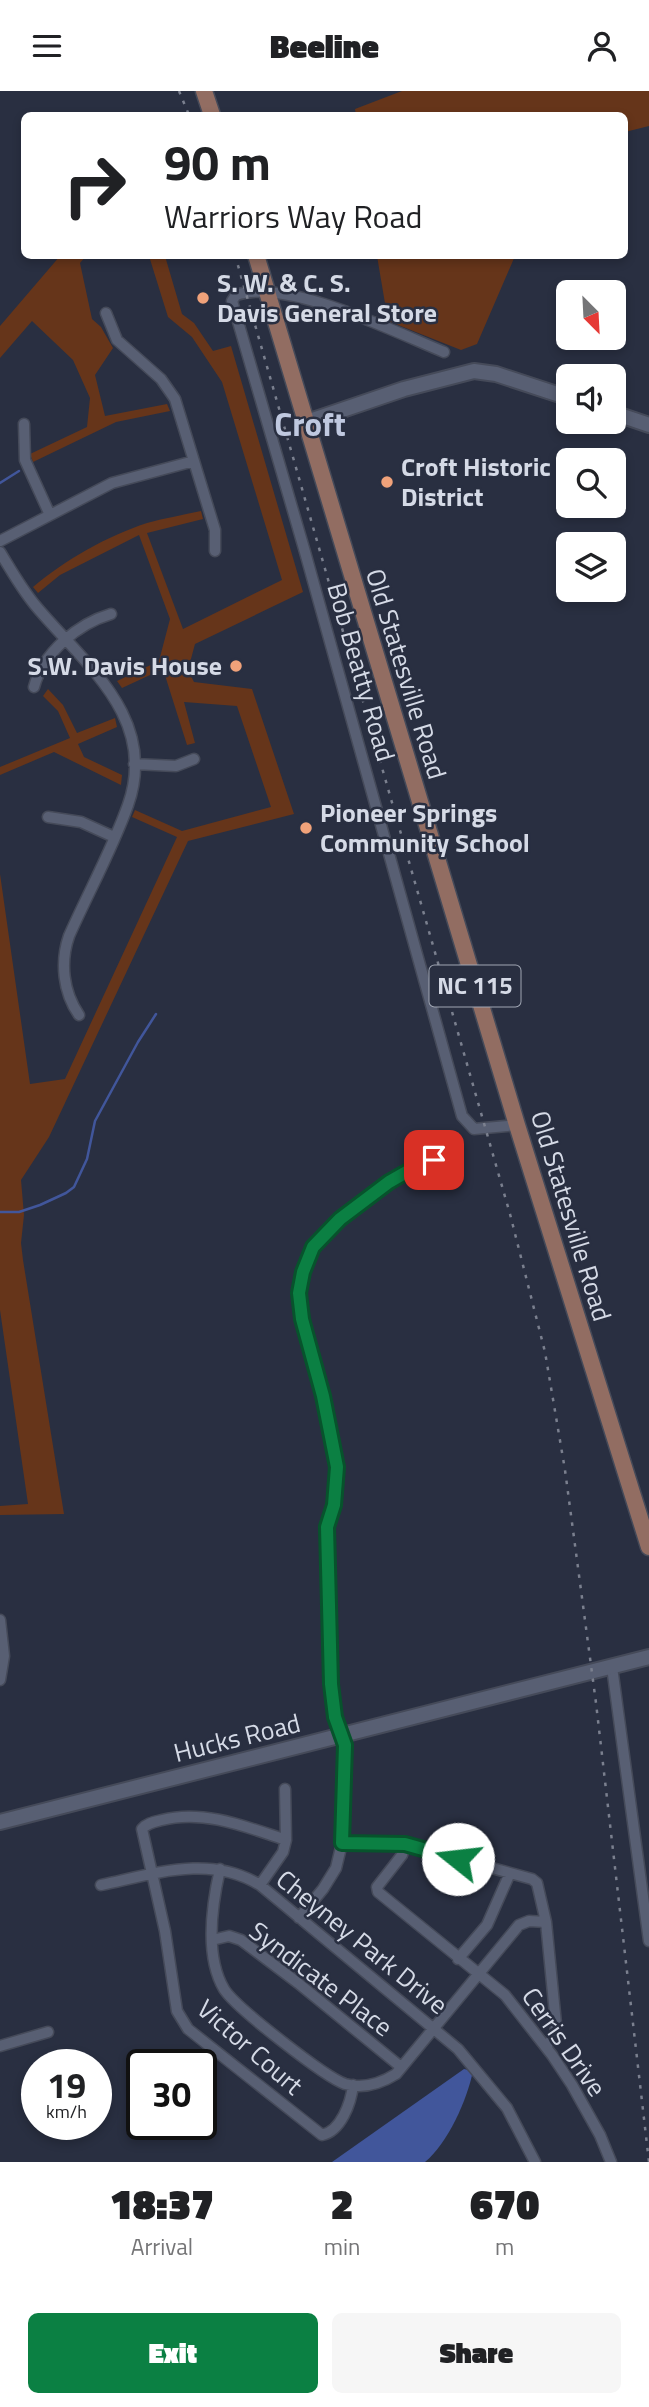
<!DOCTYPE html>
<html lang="en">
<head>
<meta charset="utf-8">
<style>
	body { margin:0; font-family:"Titillium Web",sans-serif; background:#f6f6f6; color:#202124; height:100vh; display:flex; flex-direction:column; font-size:26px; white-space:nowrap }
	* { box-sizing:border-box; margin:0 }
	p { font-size:23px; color:#757577 }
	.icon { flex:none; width:38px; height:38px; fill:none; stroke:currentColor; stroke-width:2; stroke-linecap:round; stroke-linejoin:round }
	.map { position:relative; height:2071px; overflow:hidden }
	.panel { display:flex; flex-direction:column; background:#fff; flex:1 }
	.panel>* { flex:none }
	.banner { position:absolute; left:21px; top:21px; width:607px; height:147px; border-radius:10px; box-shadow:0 4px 10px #0003; background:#fff; color:#202124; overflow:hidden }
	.needle { width:46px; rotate:156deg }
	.tools { position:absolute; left:556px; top:189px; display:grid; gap:14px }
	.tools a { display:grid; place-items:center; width:70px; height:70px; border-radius:10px; background:#fff; box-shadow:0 4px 10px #0003; font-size:35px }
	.speed { position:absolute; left:21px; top:1958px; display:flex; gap:14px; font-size:35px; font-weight:700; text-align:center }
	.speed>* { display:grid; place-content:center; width:91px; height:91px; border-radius:50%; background:#fff; box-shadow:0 4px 10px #0003; line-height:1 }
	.speed small { font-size:18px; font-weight:400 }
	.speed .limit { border:4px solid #111; border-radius:10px; background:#fff; color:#111 }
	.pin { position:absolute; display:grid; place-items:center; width:60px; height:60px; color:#fff; margin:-30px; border-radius:14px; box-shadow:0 4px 10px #0006 }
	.me { position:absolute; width:77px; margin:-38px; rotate:286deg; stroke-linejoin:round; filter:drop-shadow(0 0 5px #0008) }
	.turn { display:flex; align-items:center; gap:24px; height:147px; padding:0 28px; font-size:32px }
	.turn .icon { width:91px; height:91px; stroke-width:2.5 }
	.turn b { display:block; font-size:49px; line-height:60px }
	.eta { display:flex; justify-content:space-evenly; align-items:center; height:119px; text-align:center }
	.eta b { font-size:42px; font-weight:800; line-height:49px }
	.primary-button { display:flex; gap:14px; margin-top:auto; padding:14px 28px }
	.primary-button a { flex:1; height:80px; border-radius:10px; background:#0b8043; color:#fff; font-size:28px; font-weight:800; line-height:80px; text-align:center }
	.primary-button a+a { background:#f6f6f6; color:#202124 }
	header { display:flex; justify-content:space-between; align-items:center; height:91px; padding:0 28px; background:#fff; font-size:32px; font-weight:800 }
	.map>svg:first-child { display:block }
	.green { fill:#66351a }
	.water { fill:#41569b }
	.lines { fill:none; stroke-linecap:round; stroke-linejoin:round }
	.stream { stroke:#41569b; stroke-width:2.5 }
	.street-casing { stroke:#454a59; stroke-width:13 }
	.secondary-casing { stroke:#454a59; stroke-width:18 }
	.primary-casing { stroke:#454a59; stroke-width:19 }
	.street { stroke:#585f73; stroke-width:10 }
	.secondary { stroke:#585f73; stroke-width:14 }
	.primary { stroke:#926d62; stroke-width:16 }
	.rail { stroke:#7b808f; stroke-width:2.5; stroke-dasharray:3.5 7; stroke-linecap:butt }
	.route-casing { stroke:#07532c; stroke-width:18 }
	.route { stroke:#0b8043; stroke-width:12 }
	.poi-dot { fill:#f0a27a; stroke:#292f41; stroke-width:2.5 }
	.labels { text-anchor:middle; stroke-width:5; stroke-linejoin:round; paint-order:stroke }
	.shield { fill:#292f41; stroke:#a1a7b4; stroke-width:2 }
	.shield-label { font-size:24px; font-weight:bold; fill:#d5dae6 }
	.poi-label { font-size:26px; font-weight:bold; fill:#d5dae6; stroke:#292f41; text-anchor:start }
	.street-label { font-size:26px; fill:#d5dae6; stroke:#292f41 }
	.district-label { font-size:33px; font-weight:bold; fill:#c0c9e0; stroke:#292f41 }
</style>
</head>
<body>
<header><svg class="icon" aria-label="menu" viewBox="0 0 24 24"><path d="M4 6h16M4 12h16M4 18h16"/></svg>Beeline<svg class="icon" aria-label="person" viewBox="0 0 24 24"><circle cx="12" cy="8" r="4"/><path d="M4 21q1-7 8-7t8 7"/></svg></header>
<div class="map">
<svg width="649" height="2071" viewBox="0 0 649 2071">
	<rect width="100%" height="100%" fill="#292f41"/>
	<path class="green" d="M402 0H649V35L625 41V24H356L355 18Z
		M60 165H86L80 172 92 228 101 236 113 257 95 284 105 325 167 313 170 320 116 331 33 371 30 363 87 336 90 307 73 269 32 230 0 267V235Z
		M149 165H165L182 223 194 232 213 260 231 255 303 501 195 553 188 579 194 591 252 598 294 723 188 750 49 1046 21 1089 24 1124 21 1152 23 1169 64 1423 0 1424V1415L28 1413 0 1219V783L30 993 65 988 177 746 132 726 135 719 182 740 271 716 237 615 184 611 195 652 187 654 163 578 122 597 117 590 159 570 170 528 139 444 60 484 38 502 33 496C65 469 107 445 147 432 165 427 183 424 201 420L203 428 147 442 183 538 282 489 222 291 192 246 168 226Z
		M377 165V164L515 165 477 253 461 259 388 230Z
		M48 598 63 614 77 642 115 627 117 636 78 653 84 666 122 684 121 694 54 661 0 684V676L70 647 58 620 43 605Z"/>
	<path class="water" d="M464 1978 473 1980C467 2009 448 2052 425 2071H332Z"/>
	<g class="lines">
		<path class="stream" d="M0 392 19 380
			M0 1121H19L40 1114 66 1102 74 1096 87 1068 95 1030 138 951 156 923"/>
		<g class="street-casing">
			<path id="street" d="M106 222 117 249 161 288 175 308 215 439V460
				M444 261C395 241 287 187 236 204L232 210 305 461 462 1025 474 1038 517 1034
				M24 333 25 369 50 424
				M0 450 112 392 194 370
				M0 461C11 479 21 497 35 514 83 572 159 626 128 714 112 759 88 802 69 845 60 871 63 901 79 924
				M34 596C43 562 77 533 111 523
				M134 673 176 675 194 668
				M48 726 81 731 114 746
				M0 1529 4 1565 0 1589
				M612 1576 649 1850
				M286 1749C247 1736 203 1718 162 1729 154 1731 147 1732 142 1738L165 1840 177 1920 188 1938 322 2044C341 2040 351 2012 353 1994
				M342 1752 405 1753 532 1788 537 1792 546 1831 556 1933 555 1945 546 1955
				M405 1753 402 1764 377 1796 378 1801 505 1904 552 1964 572 1994 600 2044 611 2071
				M220 1778C212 1813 204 1864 224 1898 235 1916 325 1986 345 1993 363 1998 380 1993 396 1983L519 1834 529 1830 546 1831
				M101 1794C154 1783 210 1763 260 1794L458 1958 507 2017 535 2071
				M260 1794 283 1761 286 1749 285 1698
				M299 1827 323 1798 336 1777 342 1752 345 1654 335 1626 331 1593 327 1436 334 1414 337 1376 323 1305 302 1228 299 1202 303 1181 313 1156 340 1128 389 1091 417 1075 451 1063
				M212 1849 229 1845 241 1849 298 1892 401 1976
				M458 1868 487 1834 510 1782
				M0 1955 48 1941"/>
		</g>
		<g class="secondary-casing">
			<path id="secondary" d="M614 322 649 334
				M304 332 404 298 474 280 496 283 569 307
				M0 1731 649 1566"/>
		</g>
		<g class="primary-casing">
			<path id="primary" d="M204 0 212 24
				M256 164 517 1034 649 1456"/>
		</g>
		<use href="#street" class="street"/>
		<use href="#secondary" class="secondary"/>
		<use href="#primary" class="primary"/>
		<path class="rail" d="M179 0 189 24
			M235 164 510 1123 545 1261 565 1379 596 1612 649 2071"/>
	</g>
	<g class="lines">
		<g class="route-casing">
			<path id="route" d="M434 1069 417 1075 389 1091 340 1128 313 1156 303 1181 299 1202 302 1228 323 1305 337 1376 334 1414 327 1436 331 1593 335 1626 345 1654 342 1752 405 1753 458 1768"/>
		</g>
		<use href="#route" class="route"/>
	</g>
	<g class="poi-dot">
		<circle cx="203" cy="207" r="7"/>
		<circle cx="387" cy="391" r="7"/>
		<circle cx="236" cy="575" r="7"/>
		<circle cx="306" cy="737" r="7"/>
	</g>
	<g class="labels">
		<rect class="shield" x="429.5" y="874.5" width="91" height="41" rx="5"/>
		<g class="shield-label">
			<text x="475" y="903">NC 115</text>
		</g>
		<g class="poi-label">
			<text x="217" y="201">S. W. &amp; C. S.<tspan x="217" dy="30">Davis General Store</tspan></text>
			<text x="401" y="385">Croft Historic<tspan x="401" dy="30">District</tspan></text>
			<text x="222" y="584" text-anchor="end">S.W. Davis House</text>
			<text x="320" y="731">Pioneer Springs<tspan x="320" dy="30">Community School</tspan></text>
		</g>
		<g class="street-label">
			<text transform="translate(361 581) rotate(74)" y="9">Bob Beatty Road</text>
			<text transform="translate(406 583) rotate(73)" y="9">Old Statesville Road</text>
			<text transform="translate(571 1125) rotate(73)" y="9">Old Statesville Road</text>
			<text transform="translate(237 1647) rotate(-14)" y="9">Hucks Road</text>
			<text transform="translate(362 1851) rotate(39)" y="9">Cheyney Park Drive</text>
			<text transform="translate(321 1888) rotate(37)" y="9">Syndicate Place</text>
			<text transform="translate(564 1951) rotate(55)" y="9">Cerris Drive</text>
			<text transform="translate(250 1956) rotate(41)" y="9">Victor Court</text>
		</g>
		<g class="district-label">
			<text x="310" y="345">Croft</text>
		</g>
	</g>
</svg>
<div class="tools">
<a><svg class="needle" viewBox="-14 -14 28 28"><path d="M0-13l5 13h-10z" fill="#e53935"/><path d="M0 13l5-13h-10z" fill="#757577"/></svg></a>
<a><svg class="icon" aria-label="sound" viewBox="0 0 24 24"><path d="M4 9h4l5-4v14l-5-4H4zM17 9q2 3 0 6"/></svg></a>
<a><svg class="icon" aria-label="search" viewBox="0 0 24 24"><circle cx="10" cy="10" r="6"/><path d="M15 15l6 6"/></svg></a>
<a><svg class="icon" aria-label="layers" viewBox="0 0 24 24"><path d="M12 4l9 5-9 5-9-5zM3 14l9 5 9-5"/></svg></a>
</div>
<div class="speed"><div>19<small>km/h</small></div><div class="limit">30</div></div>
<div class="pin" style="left:434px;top:1069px;background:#d93025"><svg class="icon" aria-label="arrive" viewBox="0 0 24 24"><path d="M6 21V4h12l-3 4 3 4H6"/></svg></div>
<svg class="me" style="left:458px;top:1768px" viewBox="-20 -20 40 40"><circle r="19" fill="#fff"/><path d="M0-13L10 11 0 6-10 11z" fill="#0b8043"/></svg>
<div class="banner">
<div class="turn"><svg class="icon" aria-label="right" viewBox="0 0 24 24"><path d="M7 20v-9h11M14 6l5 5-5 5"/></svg><div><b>90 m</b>Warriors Way Road</div></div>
</div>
</div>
<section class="panel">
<div class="eta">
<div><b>18:37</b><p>Arrival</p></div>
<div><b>2</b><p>min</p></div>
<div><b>670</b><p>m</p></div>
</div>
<div class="primary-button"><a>Exit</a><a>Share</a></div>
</section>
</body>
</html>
